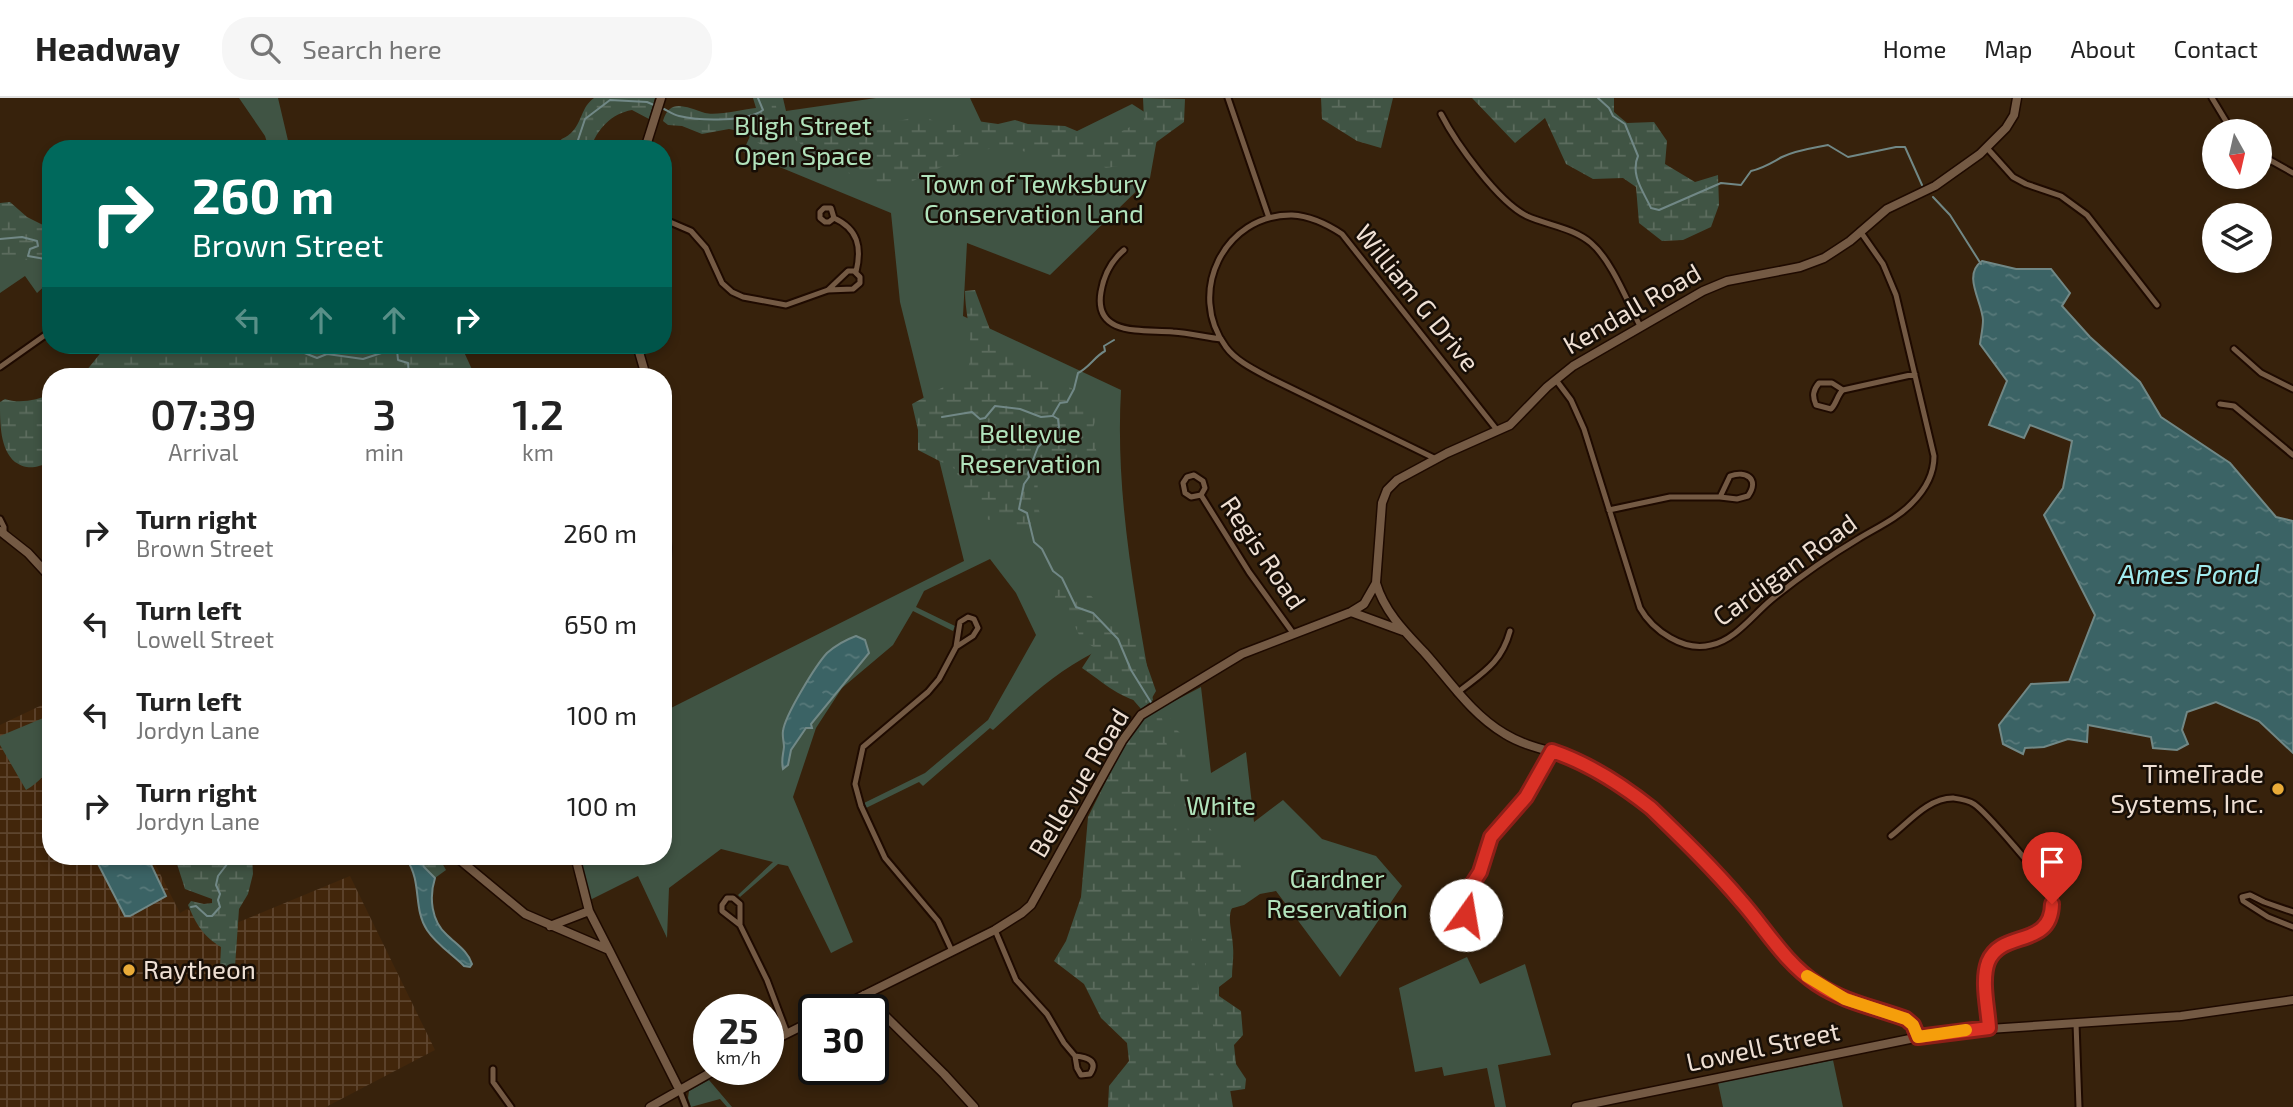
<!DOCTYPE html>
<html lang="en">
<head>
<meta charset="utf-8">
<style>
	body { margin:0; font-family:"Exo 2",sans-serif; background:#f6f6f6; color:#222; height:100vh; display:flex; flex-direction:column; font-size:26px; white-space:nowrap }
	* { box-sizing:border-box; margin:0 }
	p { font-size:23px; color:#767676 }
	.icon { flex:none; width:38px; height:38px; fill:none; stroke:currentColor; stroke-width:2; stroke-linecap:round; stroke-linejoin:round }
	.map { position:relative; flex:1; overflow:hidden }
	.panel { position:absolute; left:42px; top:270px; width:630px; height:497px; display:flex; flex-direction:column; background:#fff; border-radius:28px; box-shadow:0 4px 10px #0003 }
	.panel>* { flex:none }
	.top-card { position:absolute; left:42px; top:42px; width:630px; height:214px; border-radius:28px; box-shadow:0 4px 10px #0003; background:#00695c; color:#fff; overflow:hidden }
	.needle { width:46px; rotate:172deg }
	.controls { position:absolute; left:2202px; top:21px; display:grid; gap:14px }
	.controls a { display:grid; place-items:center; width:70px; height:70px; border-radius:50%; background:#fff; box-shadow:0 4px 10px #0003; font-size:35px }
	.speed { position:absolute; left:693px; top:896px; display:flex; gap:14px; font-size:35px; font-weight:700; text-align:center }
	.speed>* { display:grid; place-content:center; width:91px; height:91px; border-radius:50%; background:#fff; box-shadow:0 4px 10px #0003; line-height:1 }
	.speed small { font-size:18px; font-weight:400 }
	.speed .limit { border:4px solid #111; border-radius:10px; background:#fff; color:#111 }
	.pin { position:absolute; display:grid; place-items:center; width:60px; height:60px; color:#fff; margin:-72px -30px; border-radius:50% 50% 50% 0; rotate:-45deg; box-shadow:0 0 7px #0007 }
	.pin .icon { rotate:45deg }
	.me { position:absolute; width:77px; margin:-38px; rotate:13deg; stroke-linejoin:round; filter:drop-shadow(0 0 5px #0008) }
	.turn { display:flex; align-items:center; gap:24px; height:147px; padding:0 35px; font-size:32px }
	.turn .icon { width:91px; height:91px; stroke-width:2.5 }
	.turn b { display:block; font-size:49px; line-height:60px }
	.lanes { display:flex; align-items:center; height:66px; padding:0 35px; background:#0003; justify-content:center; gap:35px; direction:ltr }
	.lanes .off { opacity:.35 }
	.eta { display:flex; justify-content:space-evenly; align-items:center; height:119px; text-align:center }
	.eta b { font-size:42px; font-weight:600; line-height:49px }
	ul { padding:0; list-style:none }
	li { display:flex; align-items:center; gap:21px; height:91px; padding:0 35px }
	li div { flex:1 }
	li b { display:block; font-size:26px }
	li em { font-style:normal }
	header { display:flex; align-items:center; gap:42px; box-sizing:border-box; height:98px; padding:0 35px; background:#fff; border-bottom:2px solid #e0e0e0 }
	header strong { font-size:33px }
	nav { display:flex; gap:38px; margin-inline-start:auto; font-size:24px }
	.search { width:490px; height:63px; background:#f6f6f6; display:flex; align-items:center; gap:18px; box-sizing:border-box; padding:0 24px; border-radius:28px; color:#767676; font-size:26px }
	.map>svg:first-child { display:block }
	.industrial { fill:url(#industrial-grid) }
	.green { fill:#405444 }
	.wetland { fill:url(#wetland-marsh) }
	.water { fill:url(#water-ripples); stroke:#718886; stroke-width:2 }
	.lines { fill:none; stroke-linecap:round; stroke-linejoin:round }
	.stream { stroke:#718886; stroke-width:2 }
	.street-casing { stroke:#1e0a00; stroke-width:9 }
	.secondary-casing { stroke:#1e0a00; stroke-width:11 }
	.street { stroke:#745a44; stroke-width:5 }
	.secondary { stroke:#745a44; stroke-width:8 }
	.route-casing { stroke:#8d1f18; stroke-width:18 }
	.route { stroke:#d93025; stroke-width:12 }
	.slow { stroke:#f59e0b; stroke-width:12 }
	.poi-dot { fill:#e9ab38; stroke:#170e06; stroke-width:2.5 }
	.labels { text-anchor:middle; stroke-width:5; stroke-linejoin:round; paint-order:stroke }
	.park-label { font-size:26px; fill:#b1e3bc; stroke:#170e06 }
	.street-label { font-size:26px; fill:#eedfd3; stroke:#170e06 }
	.poi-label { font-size:26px; fill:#eedfd3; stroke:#170e06; text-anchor:end }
	.water-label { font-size:28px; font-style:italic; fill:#a0ebee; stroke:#170e06 }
</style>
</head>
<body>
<header>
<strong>Headway</strong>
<div class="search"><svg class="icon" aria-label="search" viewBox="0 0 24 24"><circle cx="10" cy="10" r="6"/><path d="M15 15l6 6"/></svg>Search here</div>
<nav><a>Home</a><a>Map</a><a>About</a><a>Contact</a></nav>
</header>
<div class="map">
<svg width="2293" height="1009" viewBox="0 0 2293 1009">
	<defs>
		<pattern id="industrial-grid" width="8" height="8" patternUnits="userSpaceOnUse" patternTransform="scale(1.75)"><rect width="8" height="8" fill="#42260b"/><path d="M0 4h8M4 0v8" fill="none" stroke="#5e452e"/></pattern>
		<pattern id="wetland-marsh" width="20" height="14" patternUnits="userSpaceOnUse" patternTransform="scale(1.75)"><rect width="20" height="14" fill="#405444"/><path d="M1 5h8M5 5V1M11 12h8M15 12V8" fill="none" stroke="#5c6c5e"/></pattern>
		<pattern id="water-ripples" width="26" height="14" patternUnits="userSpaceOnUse" patternTransform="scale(1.75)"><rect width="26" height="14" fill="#3b6365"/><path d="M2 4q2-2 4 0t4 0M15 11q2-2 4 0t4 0" fill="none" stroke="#58797a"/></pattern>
	</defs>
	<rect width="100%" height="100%" fill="#37220c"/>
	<path class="industrial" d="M51 605V758H151L180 815 187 811 222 831 350 778 435 952 326 1009H0V627L42 607Z"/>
	<path class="green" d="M239 0H278L290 51H269L265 38Z
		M761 0H783L786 13 876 0H970L986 34 1069 37 1132 6 1160 24 1150 80 1050 177 967 145 963 218 1121 292C1115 397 1135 499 1153 602L1141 611 1093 555C1054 575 1025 603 993 632L990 630 923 688 919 684 866 710 864 705 925 675 988 622 1036 537 1016 495 990 461 924 493 916 509 955 528 953 533 913 513 893 547 842 590 816 630 793 699 853 844 831 855 788 768 778 766 740 799 738 797 773 764 721 751 669 790 667 840 638 778 590 802 579 758H663V614L964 463 900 204 891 115 743 54 760 15Z
		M0 108 36 128 51 131V182L37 195 25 178 0 195Z
		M1201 589 1211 675 1246 654 1254 724 1283 702 1322 741 1376 758 1402 788 1340 879 1276 793 1260 796 1244 807 1201 819 1233 1009H1215L1141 941 1157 612Z
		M48 618 51 621C51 654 58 673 26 692L0 647V638Z
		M1467 859 1480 886 1525 866 1551 957 1498 967 1506 1009H1495L1487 970 1444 978 1442 969 1415 974 1399 890Z
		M1833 962 1843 1009H1723L1718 985Z
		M709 982 732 1009H727L720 1001 691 1009 688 1000 689 993Z"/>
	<path class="wetland" d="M594 0H655L649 21 632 12C611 16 598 30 590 51H555C562 37 562 43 571 35 582 25 581 9 594 0Z
		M753 0H775L778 23 784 35 789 30 839 25 864 31 916 19 930 21 938 26 952 27 977 23 998 26 1015 22 1028 26 1065 28 1084 36 1103 40 1118 35 1144 22 1143 0 1185 1 1184 24 1125 67 1106 70 1090 63 1075 61 1059 63 1004 48 959 57 951 64 905 87 881 86 854 78 807 53 799 44 767 26 764 30 773 48 768 52 743 34 729 31 702 36 682 28 668 27 663 23C670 0 685 9 705 15 717 18 744 11 756 10Z
		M1321 0H1393L1381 50 1357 43 1322 21Z
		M1472 0H1614V14L1627 25 1654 24 1667 43 1665 66 1695 84 1718 77 1719 107 1711 129 1683 142 1662 143 1639 125 1636 89 1623 80 1593 81 1566 66 1545 20 1515 45Z
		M10 104 27 119 51 131V166L33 162 0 161V105Z
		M975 192 995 245 1006 257 1039 281 1068 288 1079 295 1097 318 1093 330 1097 358 1077 361 1060 358 1038 379 1037 404 1043 429H1016L986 421 966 395 955 371 918 352V332L912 306 947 287 957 290C982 262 965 226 965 193Z
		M107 247H465L464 254 475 278H439L437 274H432L426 278H147L129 276 125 278H82Z
		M51 296V364C36 369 29 373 15 364 0 351 0 326 0 304L5 301C19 306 38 302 51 296Z
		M1056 485 1087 493 1112 522 1136 536 1156 593 1149 605C1122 603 1103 584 1082 570L1095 550 1081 541 1070 518 1055 501Z
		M1160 609 1171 670 1177 739 1187 789 1193 856 1219 1009H1108L1109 988 1129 963 1127 945 1101 920 1084 886 1054 863 1066 843 1081 799 1088 719 1125 645 1143 621Z
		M1170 615 1179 623 1177 632 1182 637 1191 693 1200 703 1202 720 1221 745 1224 753 1238 762 1242 770 1238 779 1244 796C1222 813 1232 826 1233 849 1234 859 1232 869 1232 879L1219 889V898L1241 913 1243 937 1234 947 1236 966 1246 981 1245 991 1224 994 1217 959 1186 717Z
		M182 758H252L253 776 248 796 239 811 235 869 227 872 220 869 221 849C203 838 196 826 188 807L191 803 204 806 212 805V801L185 791 177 766Z
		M418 758H438L446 772 435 780 424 769Z"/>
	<path class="water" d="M1982 163 2016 171H2051L2070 195 2062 208 2090 239 2140 284 2161 319 2230 365 2276 419 2293 423V655L2259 623 2216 604 2187 614 2182 632 2188 646 2177 652 2153 650 2151 639 2088 627 2087 644 2068 641 2044 649 2025 650 2023 656 2003 646 1999 627 2031 586 2069 584 2095 517 2044 417 2063 390 2072 343 2030 327 2024 340 1989 327 2007 283 1980 246C1981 238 1983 230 1983 222 1982 203 1962 177 1982 163Z
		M856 538 865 542 869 555 811 626 812 630H806L791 652 788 667 783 671C781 662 783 658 784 649 784 644 782 638 783 633 785 617 816 567 827 555 835 548 845 542 856 538Z
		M94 758H147L166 798 130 818H125Z
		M411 758H420L424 769 435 780C429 799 431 823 447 837 456 846 468 853 472 866L470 869 464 868C453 857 436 846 427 832 413 811 422 784 407 762Z"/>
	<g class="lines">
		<path class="stream" d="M1598 0 1609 10 1613 18 1625 26 1638 58C1630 76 1643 93 1651 110L1659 112 1721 85 1741 87 1751 73C1764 70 1771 65 1782 59 1796 52 1813 50 1828 47L1848 59 1896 49H1905L1922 87
			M664 11C668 13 674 17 679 18 700 23 747 24 763 12L758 0
			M575 51 585 21 610 2 647 4 654 7
			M1933 99 1950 117 1981 166
			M0 141 22 139 37 143 38 148 30 151 28 158 45 161 51 166
			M248 247 255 250 302 254 317 260 327 256 363 261 406 247
			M397 252 398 262 408 265 409 278
			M1053 317 1060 305 1067 304 1074 291 1078 275C1090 269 1094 259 1105 253L1104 248 1114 242
			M1053 318 1058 321 1059 329 1038 349 1028 375 1029 379 1024 386 1019 411 1027 415 1034 444 1042 451 1053 473 1062 480 1076 509 1093 515 1118 541 1131 572 1152 606
			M942 319 972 314 980 321 985 320 995 308 1020 311 1041 319 1052 318
			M191 809 196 808 207 818H212L220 809 218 802 220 796 216 787 218 778 231 761V758"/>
		<g class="street-casing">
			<path id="street" d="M1228 0 1269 120
				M2212 0 2232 33
				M1441 16C1456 45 1498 104 1527 118 1547 127 1574 130 1591 145 1612 163 1627 203 1640 228
				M1987 50 2013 79 2026 86 2061 98 2087 117 2157 207
				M2259 56 2293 75
				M834 120 829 124H825L820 120V114L824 110H831L834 120C858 131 862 149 856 174
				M663 121 691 133 706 150 722 185 732 194 743 199 786 207 828 192 853 191 860 185V179L854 173H848L828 192
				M1124 152C1111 163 1104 176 1101 194 1093 240 1146 231 1173 234 1189 235 1205 239 1221 241
				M2234 251 2261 275 2293 291
				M0 269 51 233
				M1556 282 1571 302 1584 331 1640 510C1653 533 1684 554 1711 547 1735 542 1752 518 1771 502 1798 480 1828 459 1858 441 1876 430 1898 420 1912 405 1925 392 1934 376 1934 358L1896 197 1883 166 1860 133
				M1843 292 1832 285H1819C1813 292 1812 298 1816 307L1831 311C1837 305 1837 297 1843 292L1915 276
				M2220 306 2234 308 2293 357
				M1436 361 1270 280C1255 272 1236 263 1226 249 1186 195 1224 116 1292 117 1311 118 1327 126 1342 136L1497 332
				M1201 397 1191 399 1185 395 1183 385 1187 379 1194 377 1203 383 1205 390 1201 397 1249 474 1293 535
				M1609 412 1670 399H1720L1730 378C1746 372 1760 381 1748 398L1737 401 1720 399
				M0 421 4 429V436
				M1457 595C1482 575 1501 566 1510 533
				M1891 738C1909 724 1928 700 1953 700 1960 701 1968 702 1974 706 1985 713 2045 782 2050 795 2053 801 2053 809 2051 816 2042 849 1998 835 1988 866 1982 885 1988 911 1989 930
				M1462 802 1449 806 1444 812V822C1462 841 1468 819 1462 802L1480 774 1491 739 1526 699 1552 653
				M2293 814 2264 804 2250 797 2242 799 2243 803 2268 819 2293 829
				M740 827 722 813V807L727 800H733L740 806V827L767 882 787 935
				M995 832 1016 882 1047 916 1064 945 1075 958 1077 970 1081 977 1090 976C1099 963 1087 959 1075 958
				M952 853 938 823 885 760 861 708 855 686 863 649 928 594 939 581 956 549 973 538 978 530 974 521 968 519 960 524 956 549
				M2076 925 2079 1009
				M493 971V984L511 1009
				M679 991 686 1009"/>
		</g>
		<g class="secondary-casing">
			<path id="secondary" d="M645 51 661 0
				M637 247 646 278
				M663 402 667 450 663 532
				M0 433 28 455 51 480
				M1376 485C1384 513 1405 534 1424 554 1450 583 1471 616 1505 636 1526 649 1553 653 1575 661 1596 670 1625 689 1642 703 1681 735 1717 775 1750 813 1772 839 1788 868 1818 886 1845 904 1877 910 1906 921L1913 927 1918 939
				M1351 514 1403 533
				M455 758 525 816 609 852 679 991
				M575 758 589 813 609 852
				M550 828 589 813
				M864 897 944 976 974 1009
				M834 912 995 832 1022 815 1031 807 1122 643 1141 617 1242 556 1351 514 1364 506 1376 485 1382 405 1387 392 1397 382 1447 355 1510 327 1547 289 1573 268 1703 193 1727 183 1800 169 1824 160 1850 143 1887 111 1935 88 1980 56 2006 30 2014 17 2017 0
				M768 945 814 922
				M650 1009 717 971
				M1576 1009 1944 934 2181 918 2293 902"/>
		</g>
		<use href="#street" class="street"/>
		<use href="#secondary" class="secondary"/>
	</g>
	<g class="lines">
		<g class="route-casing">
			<path id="route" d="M1466 817 1462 802 1480 774 1491 739 1526 699 1552 653C1588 665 1622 687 1651 710 1682 740 1713 770 1741 803 1766 831 1784 864 1817 886 1844 904 1876 910 1906 921L1913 927 1918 939 1989 930C1988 910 1981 883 1988 864 2001 831 2051 851 2052 806"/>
		</g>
		<use href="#route" class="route"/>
		<path class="slow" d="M1807 878 1845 901 1906 921 1913 927 1918 939 1966 932"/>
	</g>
	<g class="poi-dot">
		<circle cx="2278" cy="691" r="7"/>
		<circle cx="129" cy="872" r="7"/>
	</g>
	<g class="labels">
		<g class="park-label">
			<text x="803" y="37">Bligh Street<tspan x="803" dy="30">Open Space</tspan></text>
			<text x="1034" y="95">Town of Tewksbury<tspan x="1034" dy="30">Conservation Land</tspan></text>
			<text x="1030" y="345">Bellevue<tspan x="1030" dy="30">Reservation</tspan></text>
			<text x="1221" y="717">White</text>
			<text x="1337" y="790">Gardner<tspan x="1337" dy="30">Reservation</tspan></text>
		</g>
		<g class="street-label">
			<text transform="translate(1417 200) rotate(51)" y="9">William G Drive</text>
			<text transform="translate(1632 211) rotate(-30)" y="9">Kendall Road</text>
			<text transform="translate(1263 455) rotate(56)" y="9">Regis Road</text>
			<text transform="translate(1785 472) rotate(-36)" y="9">Cardigan Road</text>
			<text transform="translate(1079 685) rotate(-59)" y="9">Bellevue Road</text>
			<text transform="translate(1763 949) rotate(-12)" y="9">Lowell Street</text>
		</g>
		<g class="poi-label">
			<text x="2264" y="685">TimeTrade<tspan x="2264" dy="30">Systems, Inc.</tspan></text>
			<text x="143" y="881" text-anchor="start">Raytheon</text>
		</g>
		<g class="water-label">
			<text x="2189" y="486">Ames Pond</text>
		</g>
	</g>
</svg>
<div class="controls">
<a><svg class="needle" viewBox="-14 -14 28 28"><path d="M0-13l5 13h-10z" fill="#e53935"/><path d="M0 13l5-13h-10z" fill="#767676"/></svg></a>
<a><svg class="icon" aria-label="layers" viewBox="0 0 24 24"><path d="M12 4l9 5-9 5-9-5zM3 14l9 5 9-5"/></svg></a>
</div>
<div class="speed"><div>25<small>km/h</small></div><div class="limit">30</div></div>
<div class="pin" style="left:2052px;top:806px;background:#d93025"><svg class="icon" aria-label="arrive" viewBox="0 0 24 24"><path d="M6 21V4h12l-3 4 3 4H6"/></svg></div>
<svg class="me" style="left:1466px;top:817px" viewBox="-20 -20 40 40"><circle r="19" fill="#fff"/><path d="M0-13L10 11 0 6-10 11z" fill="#d93025"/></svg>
<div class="top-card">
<div class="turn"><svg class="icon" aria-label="right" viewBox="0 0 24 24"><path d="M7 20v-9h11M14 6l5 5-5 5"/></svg><div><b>260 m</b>Brown Street</div></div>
<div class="lanes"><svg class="icon off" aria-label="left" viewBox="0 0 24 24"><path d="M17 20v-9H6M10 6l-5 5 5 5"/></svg><svg class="icon off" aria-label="ahead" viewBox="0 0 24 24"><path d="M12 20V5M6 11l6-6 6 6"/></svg><svg class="icon off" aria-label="ahead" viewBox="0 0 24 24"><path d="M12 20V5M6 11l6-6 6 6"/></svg><svg class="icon" aria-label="right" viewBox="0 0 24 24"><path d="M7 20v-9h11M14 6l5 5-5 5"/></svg></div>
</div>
<section class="panel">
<div class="eta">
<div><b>07:39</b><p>Arrival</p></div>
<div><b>3</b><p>min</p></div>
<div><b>1.2</b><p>km</p></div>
</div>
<ul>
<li><svg class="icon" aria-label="right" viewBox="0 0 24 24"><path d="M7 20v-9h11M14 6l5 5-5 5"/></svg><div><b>Turn right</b><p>Brown Street</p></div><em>260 m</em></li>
<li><svg class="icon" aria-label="left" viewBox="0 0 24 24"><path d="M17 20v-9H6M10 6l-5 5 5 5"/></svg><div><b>Turn left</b><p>Lowell Street</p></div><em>650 m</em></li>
<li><svg class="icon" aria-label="left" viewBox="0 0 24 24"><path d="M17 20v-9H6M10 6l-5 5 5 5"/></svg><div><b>Turn left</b><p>Jordyn Lane</p></div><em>100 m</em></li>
<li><svg class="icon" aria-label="right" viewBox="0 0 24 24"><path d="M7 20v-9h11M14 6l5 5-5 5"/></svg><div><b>Turn right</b><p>Jordyn Lane</p></div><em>100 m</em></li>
</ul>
</section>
</div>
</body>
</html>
